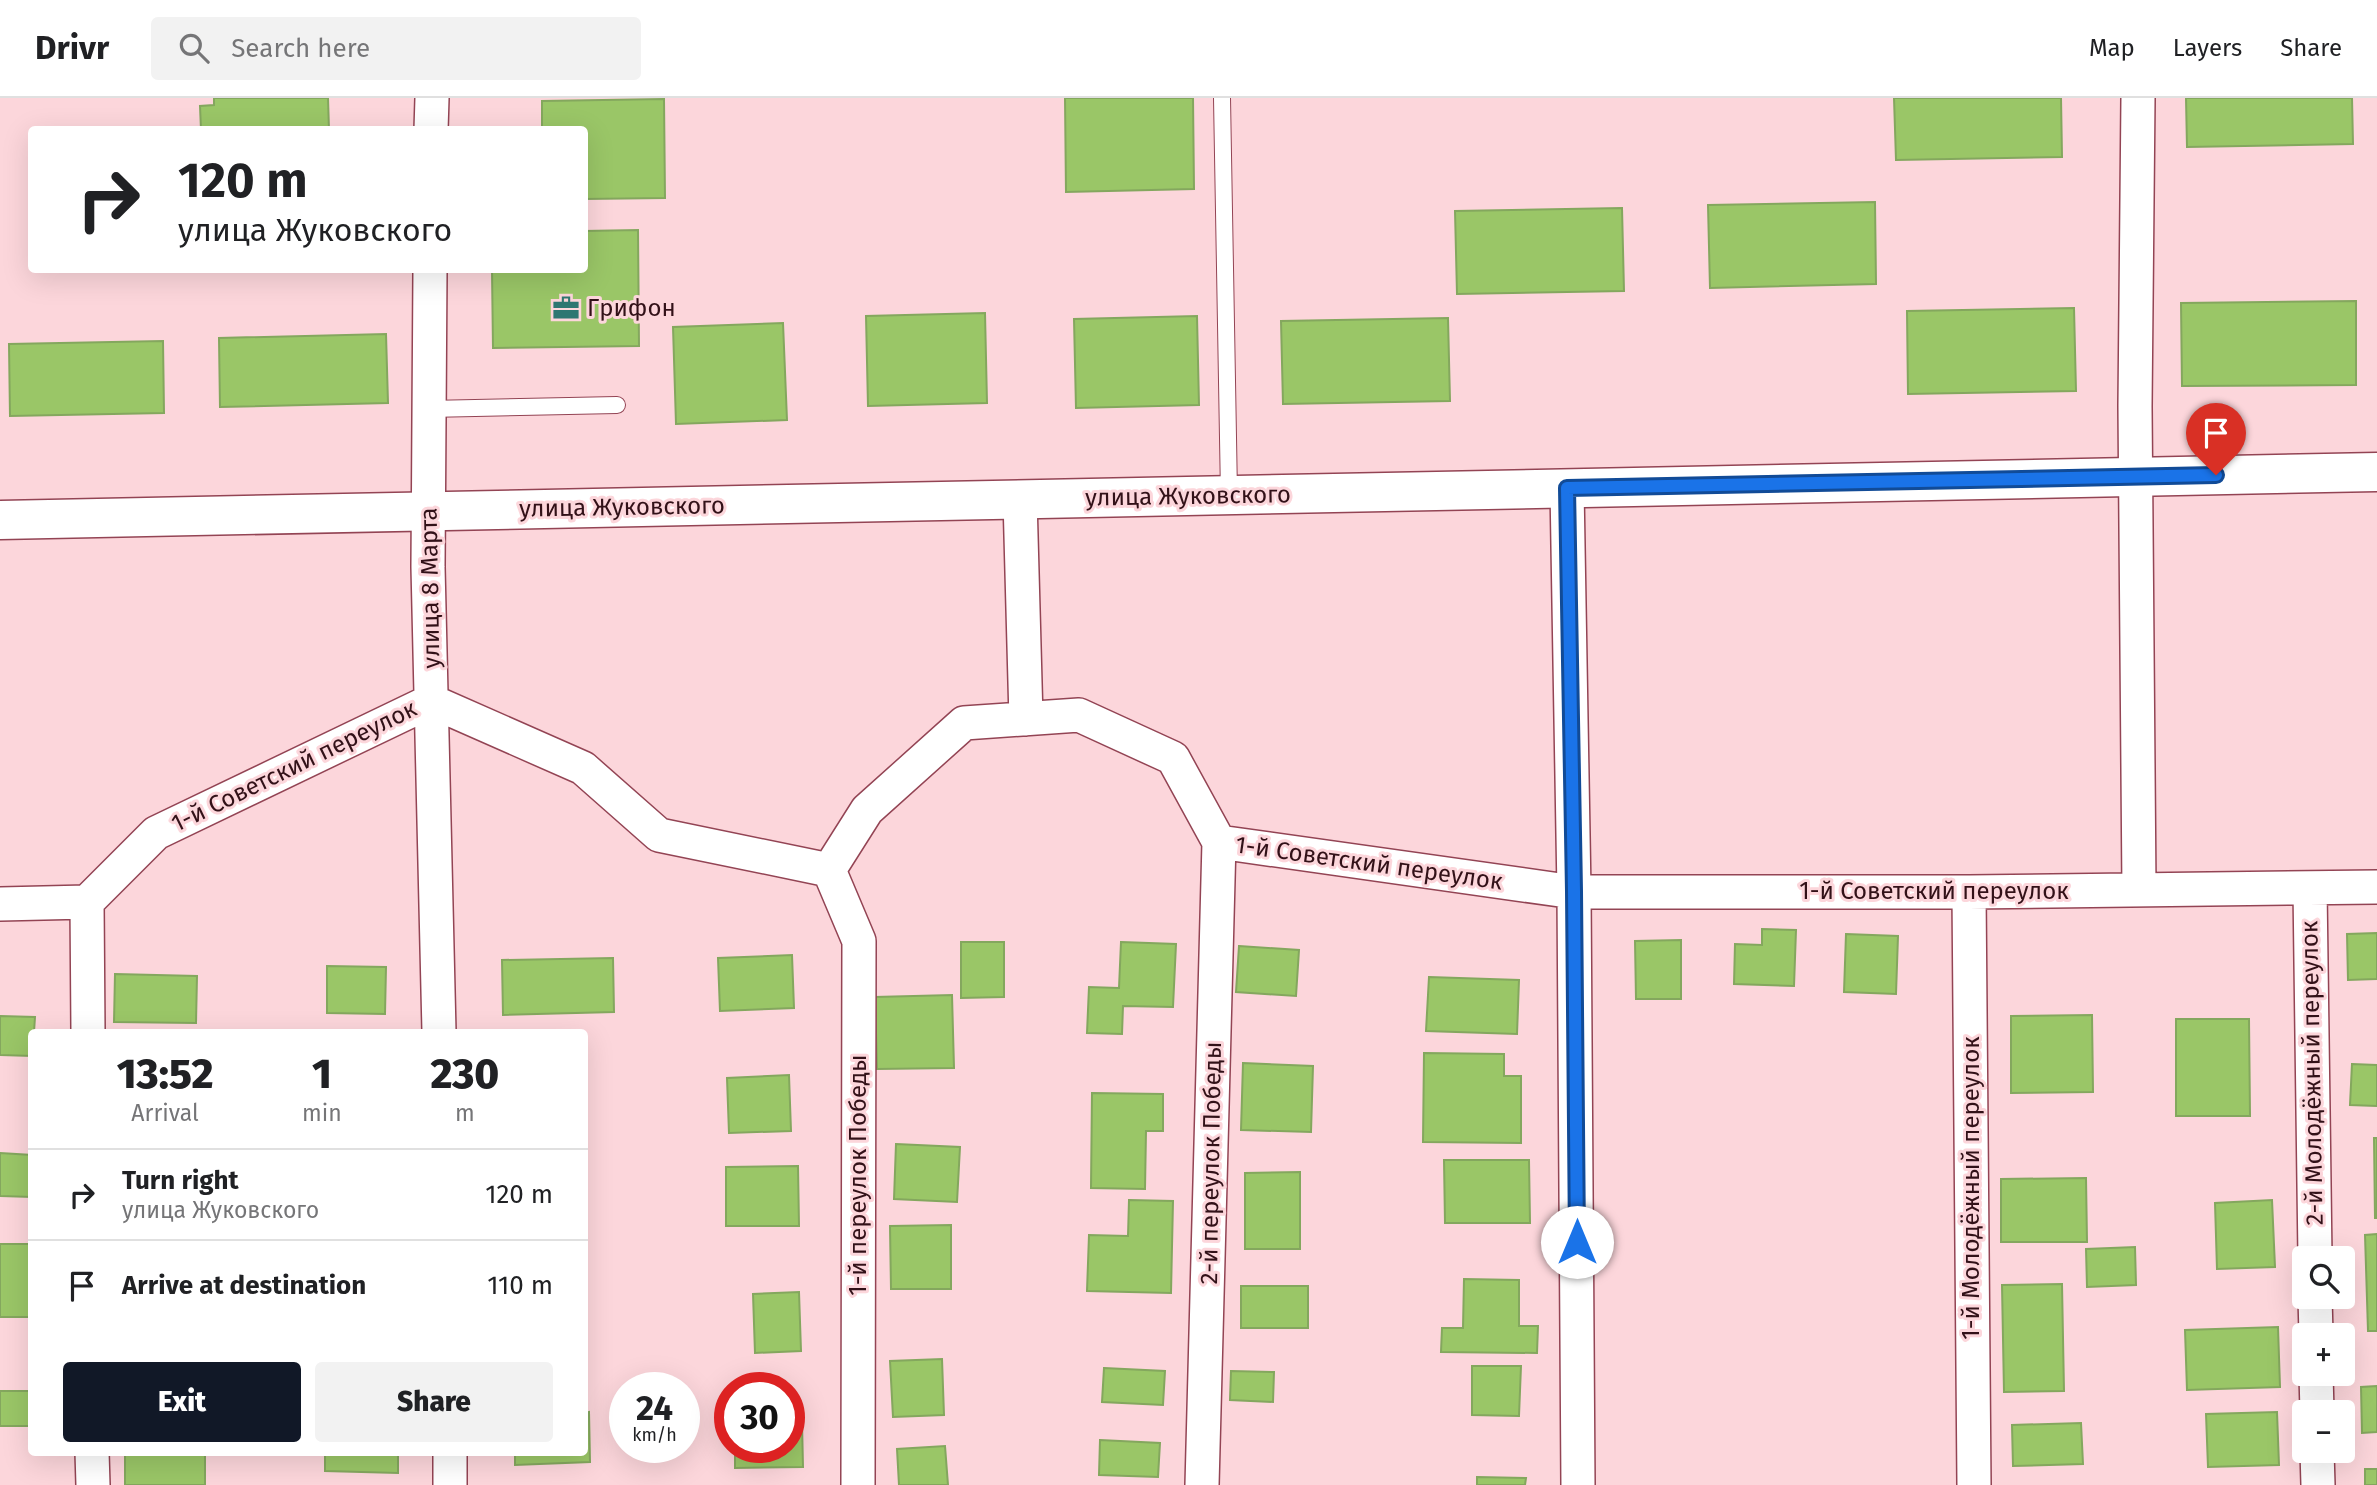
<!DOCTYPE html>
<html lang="en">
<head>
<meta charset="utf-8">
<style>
	body { margin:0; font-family:"Fira Sans",sans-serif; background:#f2f2f2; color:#202124; height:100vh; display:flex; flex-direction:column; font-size:26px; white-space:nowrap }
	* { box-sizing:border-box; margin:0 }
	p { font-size:23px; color:#757577 }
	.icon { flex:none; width:38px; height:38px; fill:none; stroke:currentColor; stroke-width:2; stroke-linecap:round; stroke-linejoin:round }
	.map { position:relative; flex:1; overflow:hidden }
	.sheet { position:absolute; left:28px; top:931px; width:560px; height:427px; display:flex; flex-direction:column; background:#fff; border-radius:7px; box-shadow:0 7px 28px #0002 }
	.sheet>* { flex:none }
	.banner { position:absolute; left:28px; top:28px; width:560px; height:147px; border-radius:7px; box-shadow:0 7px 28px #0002; background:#fff; color:#202124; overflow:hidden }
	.buttons { position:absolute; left:2292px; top:1148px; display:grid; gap:14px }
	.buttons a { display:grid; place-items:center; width:63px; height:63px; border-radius:7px; background:#fff; box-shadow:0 7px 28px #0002; font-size:35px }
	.speed { position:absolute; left:609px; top:1274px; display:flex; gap:14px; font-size:35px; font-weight:700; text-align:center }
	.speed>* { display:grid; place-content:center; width:91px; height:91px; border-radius:50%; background:#fff; box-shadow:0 7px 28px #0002; line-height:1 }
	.speed small { font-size:18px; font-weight:400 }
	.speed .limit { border:10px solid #d22; background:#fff; color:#111 }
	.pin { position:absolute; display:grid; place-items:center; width:60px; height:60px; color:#fff; margin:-72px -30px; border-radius:50% 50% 50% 0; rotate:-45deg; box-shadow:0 0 7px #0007 }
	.pin .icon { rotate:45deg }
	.me { position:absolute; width:77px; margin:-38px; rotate:0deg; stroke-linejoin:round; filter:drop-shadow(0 0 5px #0008) }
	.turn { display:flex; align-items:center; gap:24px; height:147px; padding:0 35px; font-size:32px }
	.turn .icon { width:91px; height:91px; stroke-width:2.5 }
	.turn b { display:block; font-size:49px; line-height:60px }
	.eta { display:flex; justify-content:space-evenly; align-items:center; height:119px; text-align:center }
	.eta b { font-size:42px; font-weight:800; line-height:49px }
	.action { display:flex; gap:14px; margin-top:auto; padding:14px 35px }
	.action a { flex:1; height:80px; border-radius:7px; background:#111827; color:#fff; font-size:28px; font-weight:800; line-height:80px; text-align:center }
	.action a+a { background:#f2f2f2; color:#202124 }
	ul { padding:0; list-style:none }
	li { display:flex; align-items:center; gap:21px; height:91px; padding:0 35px; border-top:2px solid #e0e0e0 }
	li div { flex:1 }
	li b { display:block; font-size:26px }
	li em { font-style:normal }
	header { display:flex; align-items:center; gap:42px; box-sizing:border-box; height:98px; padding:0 35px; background:#fff; border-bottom:2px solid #e0e0e0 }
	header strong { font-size:33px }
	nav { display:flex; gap:38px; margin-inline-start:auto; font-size:24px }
	.search { width:490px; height:63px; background:#f2f2f2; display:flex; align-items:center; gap:18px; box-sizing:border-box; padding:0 24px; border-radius:7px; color:#757577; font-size:26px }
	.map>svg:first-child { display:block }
	.building { fill:#9ac667; stroke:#84a75e; stroke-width:2 }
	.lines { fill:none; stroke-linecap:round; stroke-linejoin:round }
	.lane-casing { stroke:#934454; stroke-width:18 }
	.street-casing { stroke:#934454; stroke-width:36 }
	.secondary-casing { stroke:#934454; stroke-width:41 }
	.lane { stroke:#fff; stroke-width:16 }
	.street { stroke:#fff; stroke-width:33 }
	.secondary { stroke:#fff; stroke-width:38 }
	.route-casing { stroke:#114b97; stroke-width:18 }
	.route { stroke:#1a73e8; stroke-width:12 }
	.labels { text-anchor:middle; stroke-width:6; stroke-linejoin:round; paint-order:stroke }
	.poi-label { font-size:24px; fill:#321118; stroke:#fcd6db; text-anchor:start }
	.street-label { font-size:24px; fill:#321118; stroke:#fcd6db }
</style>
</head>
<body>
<header>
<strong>Drivr</strong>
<div class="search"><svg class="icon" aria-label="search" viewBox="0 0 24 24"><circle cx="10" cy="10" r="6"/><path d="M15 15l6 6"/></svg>Search here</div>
<nav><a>Map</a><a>Layers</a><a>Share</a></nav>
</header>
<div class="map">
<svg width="2377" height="1387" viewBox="0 0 2377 1387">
	<rect width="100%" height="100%" fill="#fcd6db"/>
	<path class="building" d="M214 0H328L329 32H201L200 8 214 7Z
		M1065 0H1193L1194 91 1066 94Z
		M1894 0H2061L2062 59 1896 62Z
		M2186 0H2352L2353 46 2187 49Z
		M664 1 665 100 584 101V32H542V3Z
		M1875 104 1876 186 1710 190 1708 107Z
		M1622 110 1624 193 1457 196 1455 113Z
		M638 132 639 248 493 250 492 172H584V133Z
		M2356 203V287L2182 288 2181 205Z
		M2074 210 2076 293 1908 296 1907 213Z
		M985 215 987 305 868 308 866 218Z
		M1197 218 1199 307 1076 310 1074 221Z
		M1448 220 1450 303 1283 306 1281 223Z
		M783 225 787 322 676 326 673 229Z
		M386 236 388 305 220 309 219 240Z
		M163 243 164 315 10 318 9 246Z
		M1762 831 1796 832 1794 888 1734 886 1735 846 1762 847Z
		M2377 835V881L2348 882 2347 836Z
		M1846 836 1898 838 1896 896 1844 894Z
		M1681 842V901H1636L1635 843Z
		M961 844H1004V899L961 900Z
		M1121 844 1176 846 1173 909 1123 908 1122 936 1087 935 1089 889 1119 890Z
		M1239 848 1299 852 1296 898 1236 894Z
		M792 857 794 910 720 913 718 860Z
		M613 860 614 914 503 917 502 862Z
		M327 868 386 869 385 916 327 915Z
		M115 876 197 878 196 925 114 924Z
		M1429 879 1519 882 1517 936 1426 933Z
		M952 897 954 970 877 971 875 899Z
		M2092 917 2093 994 2011 995V918Z
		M0 918 35 919 34 934H32V958L0 957Z
		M2176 921H2249L2250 1018H2176Z
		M1424 955 1504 956V978H1521V1045L1423 1044Z
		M1243 965 1313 968 1311 1034 1241 1032Z
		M2352 966 2377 967V1008L2350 1007Z
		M789 977 791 1033 729 1035 727 980Z
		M1092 995 1163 996V1033H1146L1145 1091 1091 1090Z
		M2374 1040H2377V1120H2375Z
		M896 1046 960 1049 957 1104 894 1101Z
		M0 1055 32 1057V1099L0 1098Z
		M1444 1062H1529L1530 1125H1445Z
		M798 1068 799 1128H726V1069Z
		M1300 1074V1151H1245V1075Z
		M2086 1080 2087 1144H2001V1081Z
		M1129 1102 1173 1103 1171 1195 1087 1193 1089 1137 1128 1138Z
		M2272 1102 2275 1169 2217 1171 2215 1105Z
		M951 1127V1191H891L890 1128Z
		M2377 1136V1233H2368L2365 1137Z
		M0 1146H32V1219H0Z
		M2135 1149 2136 1187 2087 1189 2086 1151Z
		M1464 1181 1519 1182V1228H1538L1537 1255 1441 1254 1442 1230H1463Z
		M2062 1186 2064 1293 2004 1294 2002 1187Z
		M1241 1188H1308V1230H1241Z
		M799 1194 801 1253 755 1255 753 1196Z
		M2278 1229 2280 1289 2187 1292 2185 1232Z
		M942 1261 944 1317 893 1319 890 1263Z
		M1472 1268H1521L1519 1318 1472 1317Z
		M1104 1270 1165 1273 1163 1307 1102 1304Z
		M1231 1273 1274 1274 1273 1304 1230 1302Z
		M2377 1288V1334L2362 1335 2361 1289Z
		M0 1293H32V1328H0Z
		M589 1314 590 1364 515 1367V1354H584V1315Z
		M2277 1314 2279 1367 2208 1369 2206 1316Z
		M802 1324 803 1369 735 1370V1349H789V1325Z
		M2081 1325 2083 1366 2013 1368 2012 1327Z
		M1100 1342 1160 1345 1158 1379 1099 1377Z
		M945 1348 948 1387H899L897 1351Z
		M125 1354H205V1387H125Z
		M325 1354H398V1375L325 1373Z
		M2365 1371H2377V1387H2365Z
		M1477 1379 1526 1380 1525 1387H1477Z"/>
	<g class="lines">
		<g class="lane-casing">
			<path id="lane" d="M1222 0 1229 396
				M428 311 617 307"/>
		</g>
		<g class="street-casing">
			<path id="street" d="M2138 0 2135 308 2139 792
				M431 32 432 0
				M430 172 428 469 439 934
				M1567 390 1574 794 1578 1387
				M1020 401 1026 621
				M829 772 859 843 858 1387
				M2310 790 2315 1160
				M1969 794 1974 1387
				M87 804 88 934
				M0 806 87 804 156 735 431 603 583 670 659 737 829 772 867 712 964 625 1079 617 1173 660 1219 744 1574 794H1969L2377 789
				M2315 1199 2316 1237
				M2316 1276 2317 1314
				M2317 1353 2318 1387
				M92 1354 93 1387
				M450 1354V1387
				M1202 1387 1219 744"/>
		</g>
		<g class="secondary-casing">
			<path id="secondary" d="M0 422 2377 374"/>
		</g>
		<use href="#lane" class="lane"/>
		<use href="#street" class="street"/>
		<use href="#secondary" class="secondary"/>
	</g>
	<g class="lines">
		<g class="route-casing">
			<path id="route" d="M1577 1144 1574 793 1567 390 2216 377"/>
		</g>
		<use href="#route" class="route"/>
	</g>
	<defs>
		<g id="office-bare" transform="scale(2.1)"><path d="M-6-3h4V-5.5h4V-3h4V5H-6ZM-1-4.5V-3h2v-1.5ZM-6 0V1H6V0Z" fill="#2e7772" stroke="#fcd6db" stroke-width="2.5" paint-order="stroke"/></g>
	</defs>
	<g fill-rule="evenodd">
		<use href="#office-bare" x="566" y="210"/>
	</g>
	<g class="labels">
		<g class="poi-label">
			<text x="587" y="218">Грифон</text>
		</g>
		<g class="street-label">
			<text transform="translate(1188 398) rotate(-1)" y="8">улица Жуковского</text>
			<text transform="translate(622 409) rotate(-1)" y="8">улица Жуковского</text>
			<text transform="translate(430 490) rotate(-91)" y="8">улица 8 Марта</text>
			<text transform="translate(294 668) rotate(-26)" y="8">1-й Советский переулок</text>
			<text transform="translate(1369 765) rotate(8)" y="8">1-й Советский переулок</text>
			<text x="1934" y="801">1-й Советский переулок</text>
			<text transform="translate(2312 975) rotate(-91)" y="8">2-й Молодёжный переулок</text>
			<text transform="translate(1211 1065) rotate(-89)" y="8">2-й переулок Победы</text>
			<text transform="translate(858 1077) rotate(-90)" y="8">1-й переулок Победы</text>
			<text transform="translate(1971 1090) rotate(-90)" y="8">1-й Молодёжный переулок</text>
		</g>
	</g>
</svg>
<div class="buttons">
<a><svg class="icon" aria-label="search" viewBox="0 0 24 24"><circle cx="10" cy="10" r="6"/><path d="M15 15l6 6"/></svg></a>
<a>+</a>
<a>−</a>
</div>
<div class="speed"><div>24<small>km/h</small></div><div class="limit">30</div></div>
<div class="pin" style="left:2216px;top:377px;background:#d93025"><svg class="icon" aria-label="arrive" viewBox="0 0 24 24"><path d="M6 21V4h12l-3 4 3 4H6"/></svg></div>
<svg class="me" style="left:1577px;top:1144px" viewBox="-20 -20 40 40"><circle r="19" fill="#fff"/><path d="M0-13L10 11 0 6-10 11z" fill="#1a73e8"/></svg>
<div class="banner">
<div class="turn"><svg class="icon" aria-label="right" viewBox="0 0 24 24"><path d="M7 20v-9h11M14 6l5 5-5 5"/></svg><div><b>120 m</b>улица Жуковского</div></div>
</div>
<section class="sheet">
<div class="eta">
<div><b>13:52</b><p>Arrival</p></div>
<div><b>1</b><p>min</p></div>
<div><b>230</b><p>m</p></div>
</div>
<ul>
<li><svg class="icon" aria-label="right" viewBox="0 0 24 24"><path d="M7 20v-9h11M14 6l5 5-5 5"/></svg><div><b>Turn right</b><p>улица Жуковского</p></div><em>120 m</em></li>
<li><svg class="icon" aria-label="arrive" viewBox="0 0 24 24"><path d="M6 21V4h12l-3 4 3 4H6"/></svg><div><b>Arrive at destination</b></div><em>110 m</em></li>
</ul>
<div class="action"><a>Exit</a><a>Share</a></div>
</section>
</div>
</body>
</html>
